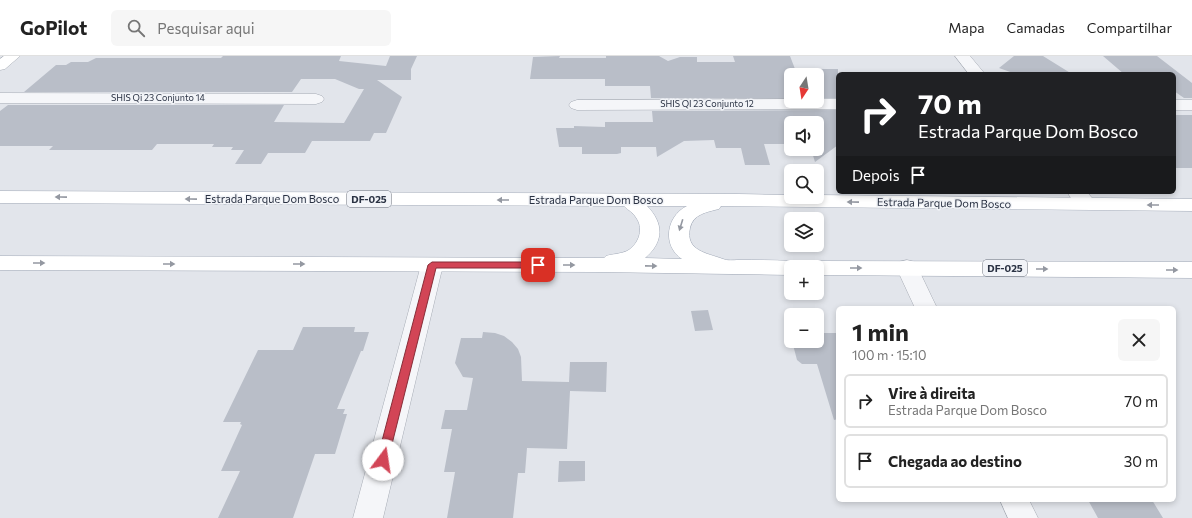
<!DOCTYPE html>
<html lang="pt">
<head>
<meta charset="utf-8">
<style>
	body { margin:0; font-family:Commissioner,sans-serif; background:#f6f6f6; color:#222; height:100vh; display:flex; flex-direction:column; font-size:15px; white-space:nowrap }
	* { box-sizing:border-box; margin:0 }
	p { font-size:13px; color:#767676 }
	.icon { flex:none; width:22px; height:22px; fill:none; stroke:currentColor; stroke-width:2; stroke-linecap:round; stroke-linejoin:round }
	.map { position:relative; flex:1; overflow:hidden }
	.sheet { position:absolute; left:836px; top:250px; width:340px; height:196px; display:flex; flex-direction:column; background:#fff; border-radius:6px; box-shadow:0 2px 6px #0003 }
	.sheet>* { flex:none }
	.banner { position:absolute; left:836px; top:16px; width:340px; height:122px; border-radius:6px; box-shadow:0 2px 6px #0003; background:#202124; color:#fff; overflow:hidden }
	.needle { width:26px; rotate:192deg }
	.fabs { position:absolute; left:784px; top:12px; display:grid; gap:8px }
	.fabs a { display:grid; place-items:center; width:40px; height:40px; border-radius:6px; background:#fff; box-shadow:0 2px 6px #0003; font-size:20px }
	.pin { position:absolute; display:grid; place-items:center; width:34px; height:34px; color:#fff; margin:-17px; border-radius:8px; box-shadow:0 2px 6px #0006 }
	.me { position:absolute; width:44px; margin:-22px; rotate:14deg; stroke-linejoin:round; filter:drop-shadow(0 0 3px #0008) }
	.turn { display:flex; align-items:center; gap:14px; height:84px; padding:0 16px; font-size:18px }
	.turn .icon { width:52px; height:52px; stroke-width:2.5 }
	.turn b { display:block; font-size:28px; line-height:34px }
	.then { display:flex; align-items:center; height:38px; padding:0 16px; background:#0003; gap:8px; font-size:15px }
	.round { display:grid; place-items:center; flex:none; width:42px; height:42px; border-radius:6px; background:#f6f6f6 }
	.summary { display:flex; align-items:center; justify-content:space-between; height:68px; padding:0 16px }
	h1 { font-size:24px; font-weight:700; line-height:30px }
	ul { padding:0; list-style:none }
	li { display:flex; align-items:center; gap:12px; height:54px; margin:0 8px 6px; padding:0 8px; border:2px solid #e0e0e0; border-radius:6px }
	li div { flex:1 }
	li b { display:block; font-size:15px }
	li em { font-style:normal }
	header { display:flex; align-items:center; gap:24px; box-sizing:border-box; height:56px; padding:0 20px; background:#fff; border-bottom:1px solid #e0e0e0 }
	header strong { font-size:19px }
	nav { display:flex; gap:22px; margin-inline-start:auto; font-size:14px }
	.search { width:280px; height:36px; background:#f6f6f6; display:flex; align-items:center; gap:10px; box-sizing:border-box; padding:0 14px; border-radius:6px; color:#767676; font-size:15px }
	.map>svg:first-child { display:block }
	.building { fill:#b9bec8 }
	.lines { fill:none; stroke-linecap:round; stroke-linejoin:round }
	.street-casing { stroke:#a7acb5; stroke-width:1 }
	.secondary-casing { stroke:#a7acb5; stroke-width:1 }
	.primary-casing { stroke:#a1a9b7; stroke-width:1 }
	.street { fill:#f5f6f9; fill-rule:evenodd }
	.secondary { fill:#fff; fill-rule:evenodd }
	.primary { fill:#fff; fill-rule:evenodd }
	.oneway { fill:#9498a1 }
	.route { fill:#d24556; stroke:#882d38 }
	.labels { text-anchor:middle; stroke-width:3; stroke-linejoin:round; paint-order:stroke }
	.far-street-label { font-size:9px; fill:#2a3243; stroke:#f2f4f8 }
	.shield { fill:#f2f4f8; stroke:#666c79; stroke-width:1 }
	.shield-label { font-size:10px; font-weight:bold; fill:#2a3243 }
	.street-label { font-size:11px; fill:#2a3243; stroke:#f2f4f8 }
</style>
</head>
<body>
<header>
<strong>GoPilot</strong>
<div class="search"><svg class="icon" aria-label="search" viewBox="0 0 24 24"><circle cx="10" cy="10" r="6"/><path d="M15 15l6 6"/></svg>Pesquisar aqui</div>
<nav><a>Mapa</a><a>Camadas</a><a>Compartilhar</a></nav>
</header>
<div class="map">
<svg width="1192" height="462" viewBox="0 0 1192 462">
	<rect width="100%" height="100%" fill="#e2e5eb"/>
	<path class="building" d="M223 0H341L339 5 386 10 390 0H417L411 13V24H377L402 41 386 77H374L370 85H312L305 97H268L261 108H235L244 94H231L233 91H212L214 88H157L152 94H49L53 90H0V55L8 49H284L274 66 344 67 364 33H359L335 23H301L292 36H24L56 9H66L71 6H88L96 2H221Z
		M560 0 559 2H606V0H659L668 5 680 1H697V6H735L733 0H790L795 13H838V42H817V19H791V42H651L650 30H605V23H530L533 1Z
		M1014 0H1043L1072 18H1016L999 12Z
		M1103 0H1157L1192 27V42H1184L1174 35V18H1124Z
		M838 54V89L815 106 811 93H817V67H791V88H764L770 109H745L741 92H716L714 84 684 85 657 101 656 91H621V97L617 98H582V91H559L556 72H574V70L605 71V66H653L652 55Z
		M1174 59H1192V112H1174Z
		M708 254 713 274 695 275 691 255Z
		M303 271H355L354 276H369L363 295H361L337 353H345L343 358H347L335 398H315L293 462H218L240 415H221L242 369 240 368 241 366H223L258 294H293Z
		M483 276 495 277 504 280 512 286 518 293 521 301 522 325 569 326 570 306H607L606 336 570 335 567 393 527 392 525 417H518L513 462H447L455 416H444L452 373H441L445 354H467L473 322 463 321 455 307 461 282H482Z
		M817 277H838V363L834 364 817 308H802L797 304 792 285H817Z
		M559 405H585V425L558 426Z
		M1088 444H1152L1163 462H1098Z"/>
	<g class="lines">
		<g class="street-casing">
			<path id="street" d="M955 0H970L985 18H969Z
				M0 37 316 38 322 40 324 43 322 46 316 48 0 47Z
				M791 43V45H817V43H838V53L577 54 571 52 569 49 571 46 577 44Z
				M1174 44H1192V54H1174Z
				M1067 136H1087L1097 148 1094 152C1080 156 1074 147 1067 136Z
				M432 202 440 204 443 209 383 462H353L421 209 424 204Z
				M907 204 915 206 937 252H915L896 211 899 206Z
				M1000 444H1029L1038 462H1008Z"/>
		</g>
		<g class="secondary-casing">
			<path id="secondary" d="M4 0H20L5 13 0 14V3Z"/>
		</g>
		<g class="primary-casing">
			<path id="primary" d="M0 135 738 138 791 139V141H817V139L1192 143V155L721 150 719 153C707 156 693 158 690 172 685 195 707 197 723 203 727 205 734 204 738 204 756 204 773 204 791 205L799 207 801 211H791V219L598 216 0 214V200L604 202 606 200C612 198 621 198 627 195 638 189 644 174 637 163 634 157 628 154 624 150L0 147ZM647 150H687C666 160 662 190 682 203L645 202C664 186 664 167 647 150Z
				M817 205 1192 206V222L817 219V211H807L809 207Z"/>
		</g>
		<use href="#street" class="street"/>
		<use href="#secondary" class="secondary"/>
		<use href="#primary" class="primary"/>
	</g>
	<defs><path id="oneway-solid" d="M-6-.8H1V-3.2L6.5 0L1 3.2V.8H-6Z"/></defs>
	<g class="oneway">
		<use href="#oneway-solid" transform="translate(61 141) rotate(-179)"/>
		<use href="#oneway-solid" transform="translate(191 143) rotate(-179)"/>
		<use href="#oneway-solid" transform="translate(503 144) rotate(-180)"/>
		<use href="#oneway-solid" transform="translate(853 146) rotate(-179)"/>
		<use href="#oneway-solid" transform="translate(1153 149) rotate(-180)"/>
		<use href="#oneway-solid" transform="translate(681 169) rotate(107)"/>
		<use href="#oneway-solid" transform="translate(39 207)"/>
		<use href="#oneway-solid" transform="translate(169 208)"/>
		<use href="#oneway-solid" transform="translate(299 208)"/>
		<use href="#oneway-solid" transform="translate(569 209)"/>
		<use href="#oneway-solid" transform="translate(651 210) rotate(1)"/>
		<use href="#oneway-solid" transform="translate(856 212)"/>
		<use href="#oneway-solid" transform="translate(1042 213)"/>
		<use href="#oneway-solid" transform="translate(1172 214)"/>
	</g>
	<path class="route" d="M432 206H538L542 209 538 212H436L388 404 387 407 383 409 379 407 377 404 428 209Z"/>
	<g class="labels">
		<g class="far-street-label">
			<text x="158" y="45">SHIS Qi 23 Conjunto 14</text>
			<text x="707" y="51">SHIS QI 23 Conjunto 12</text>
		</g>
		<g class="shield">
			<rect x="347" y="135" width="44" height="16" rx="3"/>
			<rect x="983" y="204" width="44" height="16" rx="3"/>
		</g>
		<g class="shield-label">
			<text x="369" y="147">DF-025</text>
			<text x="1005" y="216">DF-025</text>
		</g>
		<g class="street-label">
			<text x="272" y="147">Estrada Parque Dom Bosco</text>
			<text x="596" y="148">Estrada Parque Dom Bosco</text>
			<text transform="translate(944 147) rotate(1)" y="4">Estrada Parque Dom Bosco</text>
		</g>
	</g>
</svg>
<div class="fabs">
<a><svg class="needle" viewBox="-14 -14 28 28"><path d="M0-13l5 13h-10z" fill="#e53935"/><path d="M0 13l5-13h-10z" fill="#767676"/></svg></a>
<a><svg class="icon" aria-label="sound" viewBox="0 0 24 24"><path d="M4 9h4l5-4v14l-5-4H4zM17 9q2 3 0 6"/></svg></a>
<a><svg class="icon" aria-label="search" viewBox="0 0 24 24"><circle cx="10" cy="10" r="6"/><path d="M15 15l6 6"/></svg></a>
<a><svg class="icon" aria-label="layers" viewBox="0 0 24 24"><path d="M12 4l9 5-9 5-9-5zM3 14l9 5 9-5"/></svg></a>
<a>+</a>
<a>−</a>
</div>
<div class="pin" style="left:538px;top:209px;background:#d93025"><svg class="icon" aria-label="arrive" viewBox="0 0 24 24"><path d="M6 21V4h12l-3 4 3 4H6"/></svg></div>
<svg class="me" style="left:383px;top:404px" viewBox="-20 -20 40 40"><circle r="19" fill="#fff"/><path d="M0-13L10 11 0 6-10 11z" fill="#d24556"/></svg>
<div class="banner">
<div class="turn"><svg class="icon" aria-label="right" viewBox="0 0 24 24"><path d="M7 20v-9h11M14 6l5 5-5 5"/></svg><div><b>70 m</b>Estrada Parque Dom Bosco</div></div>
<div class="then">Depois<svg class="icon" aria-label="arrive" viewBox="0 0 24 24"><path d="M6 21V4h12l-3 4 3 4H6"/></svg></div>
</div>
<section class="sheet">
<div class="summary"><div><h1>1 min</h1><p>100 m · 15:10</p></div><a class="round"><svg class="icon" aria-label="close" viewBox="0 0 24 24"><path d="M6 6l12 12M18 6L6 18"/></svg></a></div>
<ul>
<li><svg class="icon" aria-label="right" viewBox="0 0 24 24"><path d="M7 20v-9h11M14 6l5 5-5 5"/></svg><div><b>Vire à direita</b><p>Estrada Parque Dom Bosco</p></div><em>70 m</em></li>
<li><svg class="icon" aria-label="arrive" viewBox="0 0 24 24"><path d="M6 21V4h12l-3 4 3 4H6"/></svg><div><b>Chegada ao destino</b></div><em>30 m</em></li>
</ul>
</section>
</div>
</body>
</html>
